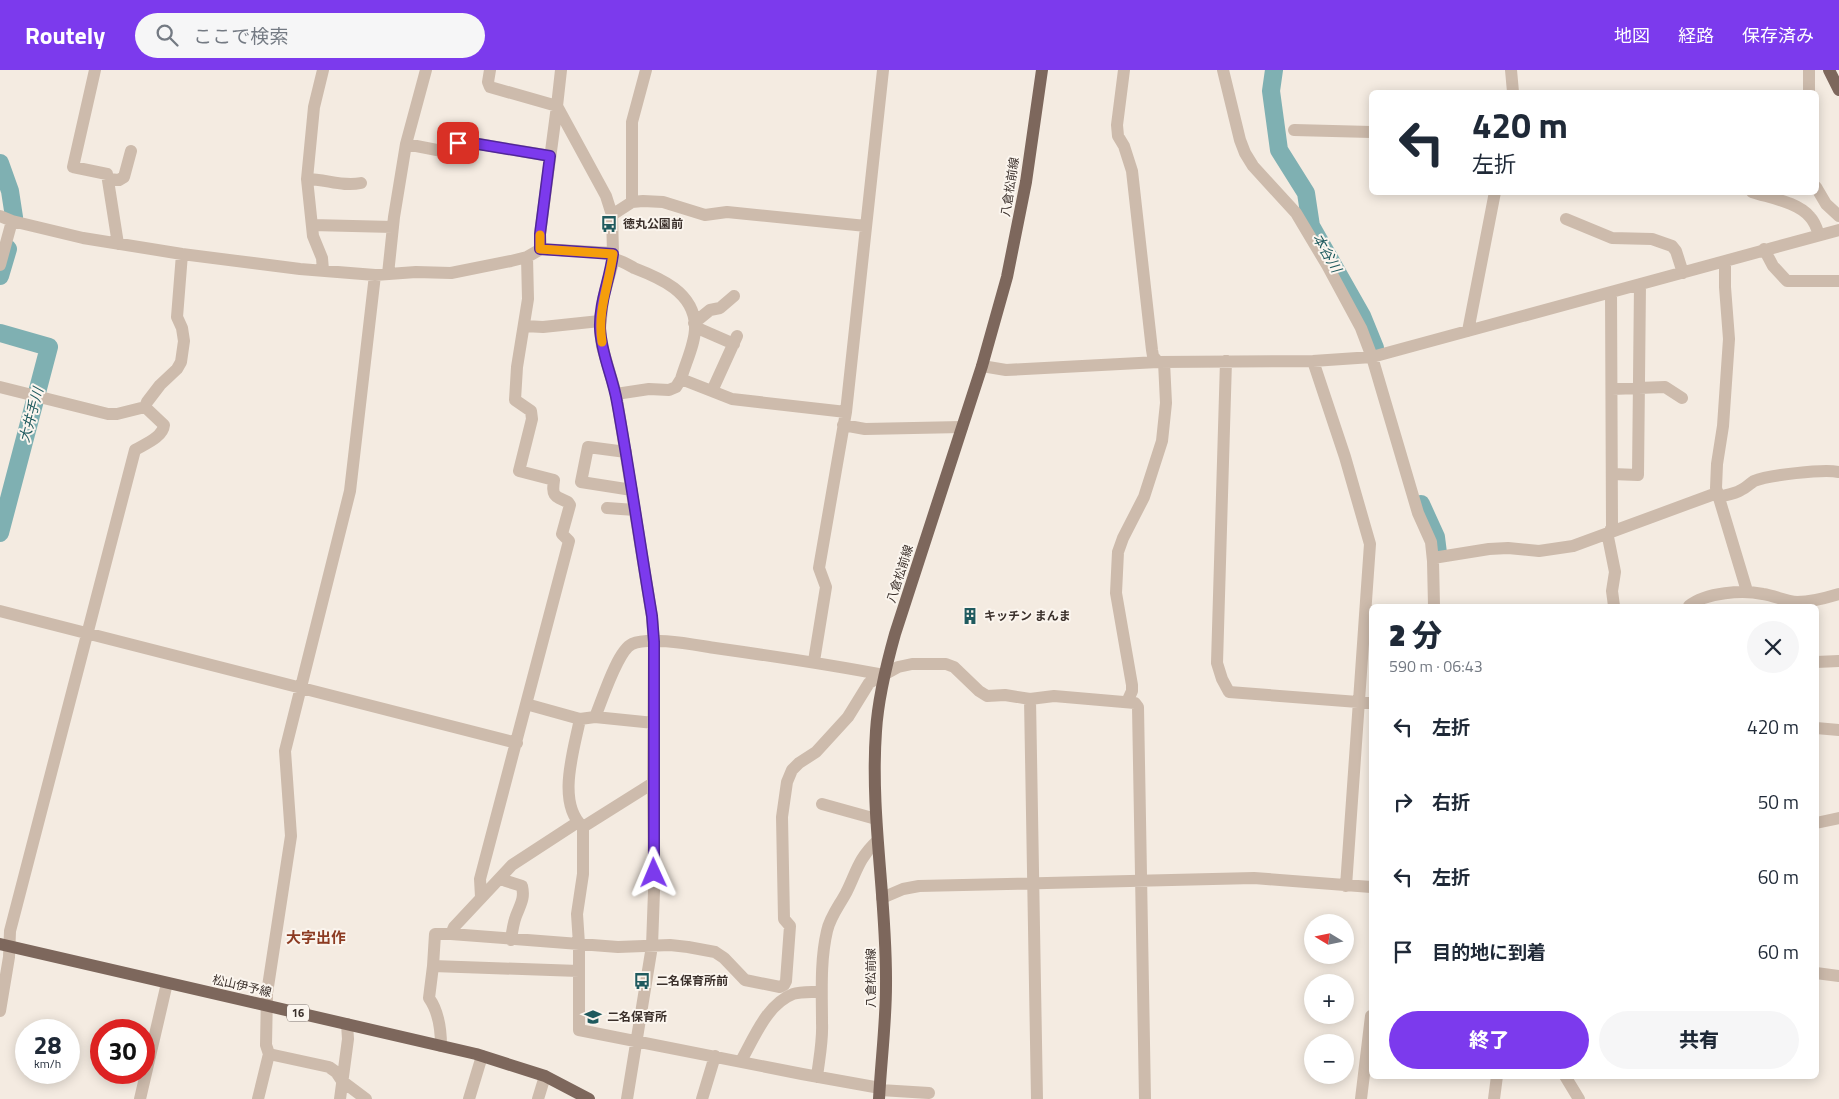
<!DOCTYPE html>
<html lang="ja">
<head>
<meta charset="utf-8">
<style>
	body { margin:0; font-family:"Titillium Web","Noto Sans JP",sans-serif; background:#f6f6f7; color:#1f2937; height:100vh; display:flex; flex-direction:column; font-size:19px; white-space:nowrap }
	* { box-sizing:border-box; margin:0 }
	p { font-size:16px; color:#747a83 }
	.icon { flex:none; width:28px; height:28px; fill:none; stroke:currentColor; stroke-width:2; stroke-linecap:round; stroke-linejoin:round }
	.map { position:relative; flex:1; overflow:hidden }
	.panel { position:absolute; left:1369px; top:534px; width:450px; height:475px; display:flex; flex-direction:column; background:#fff; border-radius:8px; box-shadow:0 2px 12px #0003 }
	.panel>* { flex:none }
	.guide { position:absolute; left:1369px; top:20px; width:450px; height:105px; border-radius:8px; box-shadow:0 2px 12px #0003; background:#fff; color:#1f2937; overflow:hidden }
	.needle { width:32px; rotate:280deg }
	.buttons { position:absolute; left:1304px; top:844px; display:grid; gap:10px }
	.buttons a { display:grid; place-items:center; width:50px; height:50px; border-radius:50%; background:#fff; box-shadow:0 2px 12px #0003; font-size:25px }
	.speed { position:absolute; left:15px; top:949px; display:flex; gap:10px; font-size:25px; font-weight:700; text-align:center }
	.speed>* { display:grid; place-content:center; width:65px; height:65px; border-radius:50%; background:#fff; box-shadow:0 2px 12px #0003; line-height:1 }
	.speed small { font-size:12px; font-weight:400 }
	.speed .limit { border:8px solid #d22; background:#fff; color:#111 }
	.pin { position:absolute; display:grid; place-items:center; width:42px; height:42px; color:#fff; margin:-21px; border-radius:10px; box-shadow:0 2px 8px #0006 }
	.me { position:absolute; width:55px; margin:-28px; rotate:359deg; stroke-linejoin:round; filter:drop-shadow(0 0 4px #0008) }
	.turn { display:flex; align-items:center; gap:18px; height:105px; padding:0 20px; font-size:22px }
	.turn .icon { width:65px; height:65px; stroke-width:2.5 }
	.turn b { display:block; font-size:35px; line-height:42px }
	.round { display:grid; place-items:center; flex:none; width:52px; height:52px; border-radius:26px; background:#f6f6f7 }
	.summary { display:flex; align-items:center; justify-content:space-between; height:85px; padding:0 20px }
	h1 { font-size:30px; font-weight:800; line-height:38px }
	.button { display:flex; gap:10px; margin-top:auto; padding:10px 20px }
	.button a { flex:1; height:58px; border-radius:30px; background:#7c3aed; color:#fff; font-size:20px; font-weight:800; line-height:58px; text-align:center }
	.button a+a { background:#f6f6f7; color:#1f2937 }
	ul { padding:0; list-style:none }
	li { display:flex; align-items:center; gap:15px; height:75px; padding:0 20px }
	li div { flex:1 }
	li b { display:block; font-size:19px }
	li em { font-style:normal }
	header { display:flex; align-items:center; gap:30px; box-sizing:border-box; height:70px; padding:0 25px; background:#7c3aed; color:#fff }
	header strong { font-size:24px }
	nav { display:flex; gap:28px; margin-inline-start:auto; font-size:18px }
	.search { width:350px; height:45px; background:#f6f6f7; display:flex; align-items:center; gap:12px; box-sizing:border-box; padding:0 18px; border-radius:28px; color:#747a83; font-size:19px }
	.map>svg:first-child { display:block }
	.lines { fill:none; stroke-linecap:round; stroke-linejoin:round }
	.river { stroke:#7fb0b2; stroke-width:18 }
	.minor { stroke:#cdbbac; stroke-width:12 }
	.major { stroke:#7d675c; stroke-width:12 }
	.route-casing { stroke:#51269a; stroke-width:12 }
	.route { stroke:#7c3aed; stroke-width:9 }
	.slow { stroke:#f59e0b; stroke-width:9 }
	.labels { text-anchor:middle; stroke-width:4; stroke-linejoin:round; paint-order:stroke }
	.shield { fill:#fbf5ee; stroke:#756b66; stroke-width:1 }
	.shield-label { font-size:11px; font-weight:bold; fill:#3b302b }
	.street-label { font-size:12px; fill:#3b302b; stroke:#fbf5ee }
	.poi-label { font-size:12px; font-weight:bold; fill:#3b302b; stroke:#fbf5ee; text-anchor:start }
	.water-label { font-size:14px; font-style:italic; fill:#1f5a5e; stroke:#fbf5ee }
	.quarter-label { font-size:15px; font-weight:bold; fill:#8c3b22; stroke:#fbf5ee }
</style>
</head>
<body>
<header>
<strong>Routely</strong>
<div class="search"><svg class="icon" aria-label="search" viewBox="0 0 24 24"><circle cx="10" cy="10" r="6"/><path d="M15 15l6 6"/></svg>ここで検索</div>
<nav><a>地図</a><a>経路</a><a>保存済み</a></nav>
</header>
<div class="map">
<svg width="1839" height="1029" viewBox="0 0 1839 1029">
	<rect width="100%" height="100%" fill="#f4ebe1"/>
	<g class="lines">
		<path class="river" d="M1274 0 1271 21 1279 80 1306 123 1311 156 1362 246 1375 278
			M0 93 10 121 14 147
			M0 206 8 179
			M0 263 49 277 0 463
			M1421 434 1436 467 1438 483"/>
		<path class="minor" d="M95 0 73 97 107 104 118 174
			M323 0 314 37 307 109 313 166 322 188 323 200
			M490 0 488 12 490 17 557 36 540 164 541 179
			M561 0 557 36 606 126 612 145 613 183 612 196 603 229 600 259 602 276 616 324 652 547 654 572 653 713 654 821 652 876 627 1029
			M1124 0 1117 55 1118 66 1124 76 1132 101 1152 280 1153 286 1158 292
			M1223 0 1240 70 1245 83 1253 96 1296 143 1327 195 1361 258 1372 287 1418 443 1431 472 1433 491 1434 536
			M1511 0 1513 22
			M1809 22V0
			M1294 60 1371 62
			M406 74 442 81 458 73 467 72 550 86
			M108 109 119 110 124 107 131 81
			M307 109C326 109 342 117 361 113
			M1816 117 1826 134 1839 146
			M1752 122C1770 128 1798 132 1810 147 1815 152 1817 159 1819 165
			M632 132V52L646 0
			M612 145 632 132 643 131 663 132 705 145 727 142 866 156
			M0 146 12 151 83 168 182 184 300 199 375 205 416 202 451 203 511 191 527 187 541 179 613 183
			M1566 149 1612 168 1652 169 1672 176 1676 181 1683 203
			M312 155 393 157
			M1764 179 1773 196 1787 211H1839
			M613 189C621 190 627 194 634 198 660 208 694 222 695 256 696 272 685 294 681 309
			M1725 192V217L1729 269 1723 356 1717 394 1716 418 1747 521
			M0 195 12 151
			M388 204 394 147 406 74 426 0
			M1611 222 1612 456 1608 467 1615 502 1612 521 1614 536
			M694 253 710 240 720 238 734 226
			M524 256 543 257 600 251
			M695 257 734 274
			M1468 261 1495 122
			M1226 291 1217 593 1222 609 1229 622 1371 633
			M1313 291 1345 387 1370 474 1346 816
			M982 296 1006 300 1158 292 1313 291 1372 287 1839 160
			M0 317 108 344H117L145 337
			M1612 319 1665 317 1682 328
			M712 321 737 266
			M616 324 649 319 669 320 676 317 681 309 732 329 846 342
			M843 355 865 359 962 357
			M626 382 588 377 581 412 632 420
			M1612 404 1638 405 1640 214
			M1718 427C1726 425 1735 424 1741 420 1746 418 1749 414 1754 411 1768 405 1823 399 1839 402
			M607 438 635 440
			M1433 488 1489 479 1508 478 1539 481 1573 476 1717 423
			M1689 536C1706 522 1743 520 1763 524 1775 526 1786 531 1797 532 1811 532 1826 528 1839 524
			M0 541 517 673
			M814 591 826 517 819 498 846 342 883 0
			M1816 592 1839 591
			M1030 629 1054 626 1135 633 1138 637 1145 1029
			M1127 632 1132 621V615L1116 523 1118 482 1123 468 1144 427 1162 371 1166 333 1164 292
			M526 634 580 649 595 647C602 631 617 581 632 574 650 566 695 575 715 578 772 586 827 594 884 605
			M595 647 654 653
			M580 649C574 680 556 733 583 757V804L577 844 579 874V960L802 1004 880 1018
			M1816 658 1839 660
			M822 734 876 749
			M1816 753 1839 748
			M583 757 653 713
			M501 808 506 811 522 816C525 829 520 835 516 846 513 854 512 862 511 870
			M481 827 480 809 569 471 562 464 570 435 568 432C553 426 552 425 554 410L519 401 532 349 531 341 515 330 517 297 528 229 527 187
			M882 828 903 819 919 816 1254 808 1371 817
			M451 864 618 877 670 875 688 877 715 882 724 888 745 910 780 917 784 915 786 911 790 856 784 849 782 747 787 712 792 700 799 693 816 682 848 647 869 613 898 597 912 594H946L954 597 979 621 987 626 1005 625 1030 629 1037 1029
			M433 896 579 901
			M1816 903 1839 906
			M0 941 9 887 10 861 135 380C145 374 163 367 164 355L145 337 147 332 160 315 177 299 181 292 184 271 182 258 177 247 182 184
			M441 976C441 960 439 942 429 928L433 896 435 864H451L454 857 512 795 578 752
			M269 984 329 997 336 1002 342 1011 366 1029
			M741 991C754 968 767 934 793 924 801 921 812 922 821 922
			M1565 1006 1579 1029
			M817 1007C819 989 823 971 822 953 822 923 820 891 827 861 830 847 839 836 846 823 857 801 858 789 877 771
			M880 1020 929 1023
			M140 1029 167 913
			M258 1029 269 984 266 975 267 923 291 766 285 681 350 421 375 205
			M340 1029 348 969 347 954
			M469 1029 482 986
			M538 1029 545 1006
			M702 1029 715 986
			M1361 1029 1371 946
			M1494 1029 1497 1006"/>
		<path class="major" d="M1829 0 1839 20
			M0 874 476 984 545 1006 589 1029
			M879 1029C881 991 886 953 886 915 887 830 870 746 876 661 878 628 886 596 895 564L982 296 1007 207 1026 112 1042 0"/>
	</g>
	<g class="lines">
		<g class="route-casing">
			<path id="route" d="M458 73 466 72 550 86 540 164V179L613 184C610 209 599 233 600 258 601 284 613 307 617 332 630 403 640 475 652 546L654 572V803"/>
		</g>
		<use href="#route" class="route"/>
		<path class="slow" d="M540 165V179L613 184C609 215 597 240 602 272"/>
	</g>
	<defs>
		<g id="bus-bare" transform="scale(1.35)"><path d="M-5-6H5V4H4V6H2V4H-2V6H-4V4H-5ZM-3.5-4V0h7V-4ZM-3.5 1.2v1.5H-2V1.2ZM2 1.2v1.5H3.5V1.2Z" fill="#1f5a5e" stroke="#fbf5ee" stroke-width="2.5" paint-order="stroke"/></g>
		<g id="building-bare" transform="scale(1.35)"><path d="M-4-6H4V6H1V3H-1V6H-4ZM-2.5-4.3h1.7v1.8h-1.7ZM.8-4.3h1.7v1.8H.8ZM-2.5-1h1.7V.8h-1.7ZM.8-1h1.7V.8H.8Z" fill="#1f5a5e" stroke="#fbf5ee" stroke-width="2.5" paint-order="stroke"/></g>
		<g id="school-bare" transform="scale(1.35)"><path d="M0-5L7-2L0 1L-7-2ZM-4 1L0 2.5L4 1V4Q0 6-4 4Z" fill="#1f5a5e" stroke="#fbf5ee" stroke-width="2.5" paint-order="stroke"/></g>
	</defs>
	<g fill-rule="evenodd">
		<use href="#bus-bare" x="609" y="154"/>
		<use href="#building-bare" x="970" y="546"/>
		<use href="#bus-bare" x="642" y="911"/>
		<use href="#school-bare" x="593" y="947"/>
	</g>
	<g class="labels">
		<rect class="shield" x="287" y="934.5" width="22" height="17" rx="4"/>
		<g class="shield-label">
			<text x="298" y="947">16</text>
		</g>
		<g class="street-label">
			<text transform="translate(1010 117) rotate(-81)" y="4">八倉松前線</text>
			<text transform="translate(900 504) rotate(-72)" y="4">八倉松前線</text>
			<text transform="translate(871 908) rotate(-90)" y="4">八倉松前線</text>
			<text transform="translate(242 916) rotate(13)" y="4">松山伊予線</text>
		</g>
		<g class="poi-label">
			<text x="623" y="158">徳丸公園前</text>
			<text x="984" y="550">キッチン まんま</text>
			<text x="656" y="915">二名保育所前</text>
			<text x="607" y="951">二名保育所</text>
		</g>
		<g class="water-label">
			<text transform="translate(1327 183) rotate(60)" y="5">本谷川</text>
			<text transform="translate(31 345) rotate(-75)" y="5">大井手川</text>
		</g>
		<g class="quarter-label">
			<text x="316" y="873">大字出作</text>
		</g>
	</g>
</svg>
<div class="buttons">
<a><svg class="needle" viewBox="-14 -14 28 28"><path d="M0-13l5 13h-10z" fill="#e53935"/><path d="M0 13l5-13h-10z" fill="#747a83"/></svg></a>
<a>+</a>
<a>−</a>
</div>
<div class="speed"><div>28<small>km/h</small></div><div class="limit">30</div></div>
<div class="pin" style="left:458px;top:73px;background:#d93025"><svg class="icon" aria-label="arrive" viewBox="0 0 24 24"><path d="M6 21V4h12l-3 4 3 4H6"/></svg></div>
<svg class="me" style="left:654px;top:803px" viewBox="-20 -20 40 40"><path d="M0-17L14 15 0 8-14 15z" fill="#7c3aed" stroke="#fff" stroke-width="4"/></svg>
<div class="guide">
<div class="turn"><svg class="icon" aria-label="left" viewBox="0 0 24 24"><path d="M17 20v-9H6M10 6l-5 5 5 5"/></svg><div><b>420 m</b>左折</div></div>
</div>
<section class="panel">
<div class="summary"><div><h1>2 分</h1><p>590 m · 06:43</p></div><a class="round"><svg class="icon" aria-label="close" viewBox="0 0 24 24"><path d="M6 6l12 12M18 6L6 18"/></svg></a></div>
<ul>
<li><svg class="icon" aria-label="left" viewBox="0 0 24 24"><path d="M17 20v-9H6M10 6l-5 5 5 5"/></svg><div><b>左折</b></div><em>420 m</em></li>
<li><svg class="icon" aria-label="right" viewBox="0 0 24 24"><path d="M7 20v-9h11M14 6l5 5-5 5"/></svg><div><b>右折</b></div><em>50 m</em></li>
<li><svg class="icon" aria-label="left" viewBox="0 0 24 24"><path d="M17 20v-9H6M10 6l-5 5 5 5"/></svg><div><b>左折</b></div><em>60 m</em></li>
<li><svg class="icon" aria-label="arrive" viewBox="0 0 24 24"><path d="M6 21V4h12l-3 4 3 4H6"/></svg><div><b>目的地に到着</b></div><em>60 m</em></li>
</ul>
<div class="button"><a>終了</a><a>共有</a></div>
</section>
</div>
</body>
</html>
